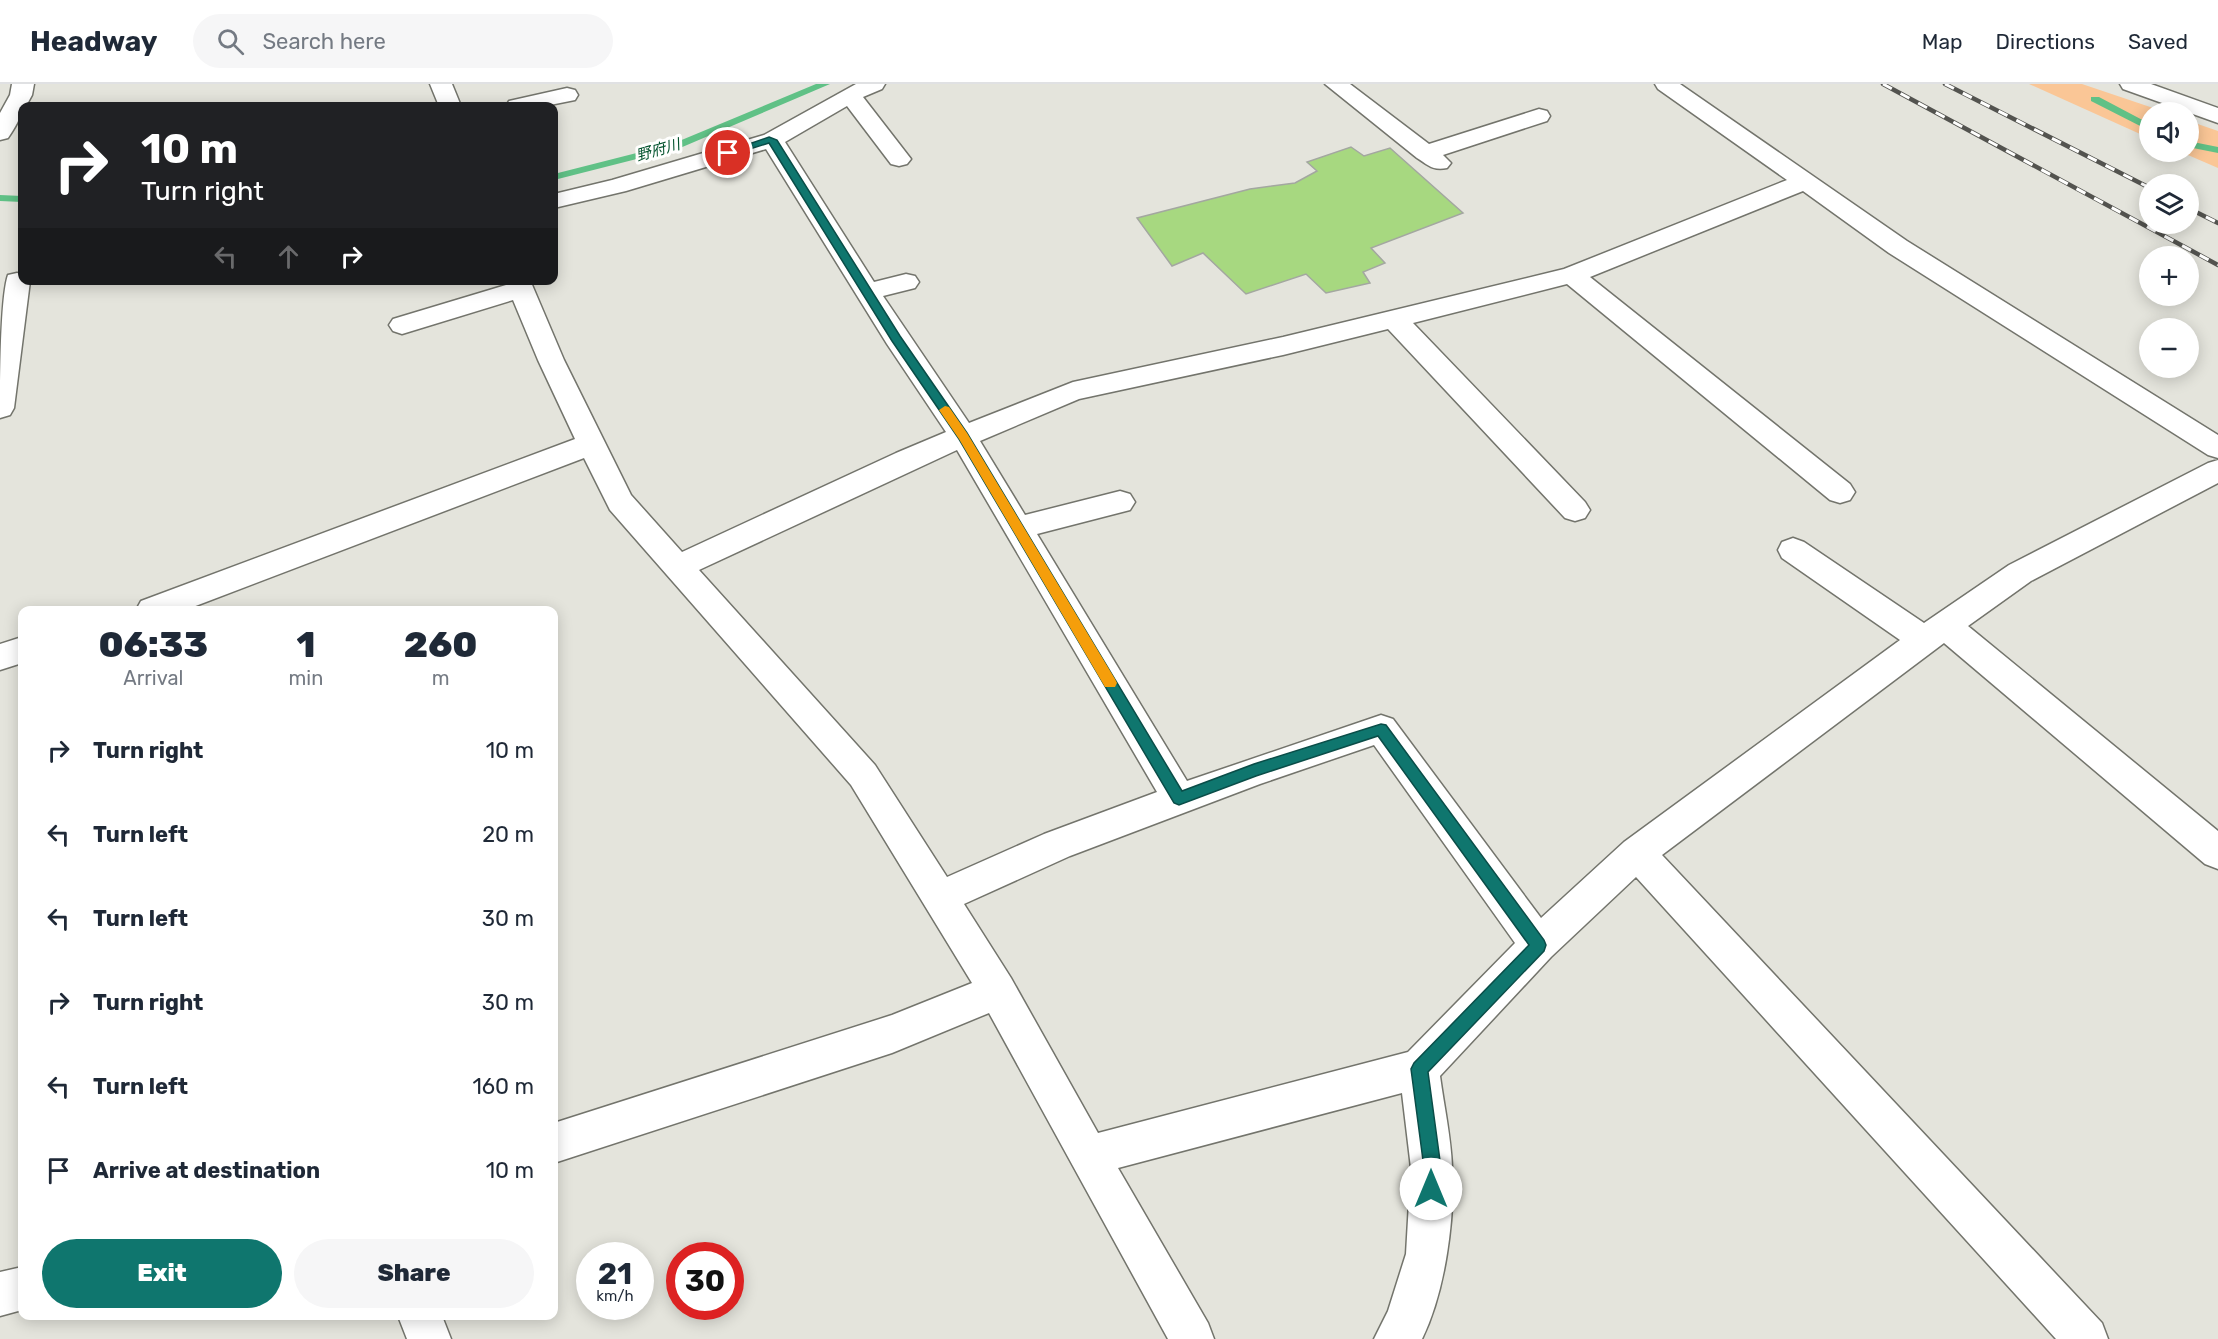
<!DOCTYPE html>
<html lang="en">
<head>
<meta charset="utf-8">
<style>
	body { margin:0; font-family:Rubik,"Noto Sans JP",sans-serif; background:#f6f6f7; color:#1f2937; height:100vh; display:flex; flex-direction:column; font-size:22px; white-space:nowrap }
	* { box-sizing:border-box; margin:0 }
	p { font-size:20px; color:#747a83 }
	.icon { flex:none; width:33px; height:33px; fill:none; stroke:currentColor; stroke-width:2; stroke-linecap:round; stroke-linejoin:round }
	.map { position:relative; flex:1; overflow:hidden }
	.side { position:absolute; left:18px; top:522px; width:540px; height:714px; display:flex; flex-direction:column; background:#fff; border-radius:12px; box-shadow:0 3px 15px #0003 }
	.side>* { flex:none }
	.top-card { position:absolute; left:18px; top:18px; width:540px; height:183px; border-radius:12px; box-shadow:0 3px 15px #0003; background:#202124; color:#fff; overflow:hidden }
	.buttons { position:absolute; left:2139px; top:18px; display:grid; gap:12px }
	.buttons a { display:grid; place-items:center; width:60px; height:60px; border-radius:50%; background:#fff; box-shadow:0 3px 15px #0003; font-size:30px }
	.speed { position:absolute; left:576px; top:1158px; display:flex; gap:12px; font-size:30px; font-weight:700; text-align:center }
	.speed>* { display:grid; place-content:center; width:78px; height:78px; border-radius:50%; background:#fff; box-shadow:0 3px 15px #0003; line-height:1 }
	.speed small { font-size:15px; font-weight:400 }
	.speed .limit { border:9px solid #d22; background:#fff; color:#111 }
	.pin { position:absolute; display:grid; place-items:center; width:51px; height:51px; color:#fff; margin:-26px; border:3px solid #fff; border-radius:50%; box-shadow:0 2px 6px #0007 }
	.me { position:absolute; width:66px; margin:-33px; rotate:0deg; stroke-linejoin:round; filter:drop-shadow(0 0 4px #0008) }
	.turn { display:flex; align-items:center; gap:21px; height:126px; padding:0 24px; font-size:27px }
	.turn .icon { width:78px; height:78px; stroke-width:2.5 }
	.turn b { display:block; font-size:42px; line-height:51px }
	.lanes { display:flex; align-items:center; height:57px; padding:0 24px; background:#0003; justify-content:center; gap:30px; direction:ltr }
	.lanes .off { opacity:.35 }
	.eta { display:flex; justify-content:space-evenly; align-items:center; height:102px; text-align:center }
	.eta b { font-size:36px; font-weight:800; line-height:42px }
	.cta { display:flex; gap:12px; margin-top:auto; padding:12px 24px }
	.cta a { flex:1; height:69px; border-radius:36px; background:#0f766e; color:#fff; font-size:24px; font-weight:800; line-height:69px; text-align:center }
	.cta a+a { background:#f6f6f7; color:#1f2937 }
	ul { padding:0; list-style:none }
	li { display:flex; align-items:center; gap:18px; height:84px; padding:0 24px }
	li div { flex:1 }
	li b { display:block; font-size:22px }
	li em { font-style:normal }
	header { display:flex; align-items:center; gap:36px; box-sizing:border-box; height:84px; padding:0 30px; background:#fff; border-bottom:2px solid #e0e1e3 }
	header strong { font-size:28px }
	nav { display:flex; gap:33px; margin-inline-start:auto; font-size:21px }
	.search { width:420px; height:54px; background:#f6f6f7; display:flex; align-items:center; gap:15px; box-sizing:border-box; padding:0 21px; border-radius:33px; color:#747a83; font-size:22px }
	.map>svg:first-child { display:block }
	.green { fill:#fac696 }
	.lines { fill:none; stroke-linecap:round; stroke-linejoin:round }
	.stream { fill:#60c186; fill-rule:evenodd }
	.building { fill:#a7d880; stroke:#a3a7a0; stroke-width:1.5 }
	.minor-casing { stroke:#73746c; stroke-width:3 }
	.minor { fill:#fff; fill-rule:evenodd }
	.rail-casing { stroke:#53534f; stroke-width:4.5 }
	.rail { stroke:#fffffe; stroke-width:3; stroke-dasharray:10; stroke-linecap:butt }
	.route { fill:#0f766e; stroke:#0a4d48; stroke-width:1.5 }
	.slow { fill:#f59e0b }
	.labels { text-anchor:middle; stroke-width:6; stroke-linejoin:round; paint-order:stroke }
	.far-water-label { font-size:15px; font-style:italic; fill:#02522c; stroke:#fffffe }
</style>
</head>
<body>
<header>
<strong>Headway</strong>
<div class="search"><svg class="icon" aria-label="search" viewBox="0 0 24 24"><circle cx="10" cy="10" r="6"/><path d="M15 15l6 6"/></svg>Search here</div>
<nav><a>Map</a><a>Directions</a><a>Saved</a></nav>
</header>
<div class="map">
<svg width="2218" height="1255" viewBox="0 0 2218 1255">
	<rect width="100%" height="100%" fill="#e4e4dc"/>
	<path class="green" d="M2029 0H2082L2165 28H2150L2149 54Z
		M2189 37 2218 47V84L2181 68H2188Z"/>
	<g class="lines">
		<path class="stream" d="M816 0H830L680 64 554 96V90L672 60Z
			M2091 13H2099L2150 40V47L2091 17Z
			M2188 57 2218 63V69L2188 63Z
			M0 111 22 112V118L0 117Z"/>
	</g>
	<path class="building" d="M1351 63 1364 72 1390 64 1463 129 1371 164 1385 179 1363 188 1370 199 1326 209 1306 190 1246 210 1203 169 1172 182 1137 134 1250 105 1295 99 1317 87 1307 78Z"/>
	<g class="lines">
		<g class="minor-casing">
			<path id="minor" d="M12 0H34L32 11 26 22H22C22 33 14 45 8 54L0 56V29L10 11Z
				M430 0H452L461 22H439Z
				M856 0H885L882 5 863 13 911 75 907 80 899 82 891 80 847 22 785 58 874 198 906 190 915 192 919 198 915 204 883 212 969 339 1073 298 1283 253 1564 185 1787 96 1658 5 1655 0H1680L1907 157 2218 351V374L2208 371 1889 169 1803 107 1590 193 1850 400 1855 408 1850 416 1840 419 1830 416 1567 200 1413 239 1585 418 1590 426 1585 434 1575 437 1565 434 1388 245 1283 271 1079 315 980 357 1025 431 1120 407 1130 410 1135 418 1130 426 1037 450 1187 697 1381 631 1393 635 1541 834 1624 758 1900 556 1782 474 1778 466 1782 458 1793 454 1804 458 1924 539 2009 481 2208 379 2218 376V399L2031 497 1968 542 2218 747V785L2205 780 1944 559 1662 771 2102 1239 2108 1255H2056L1636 793 1551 873 1440 992C1444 1022 1451 1053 1452 1083 1455 1136 1445 1208 1422 1255H1374L1388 1227 1406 1170 1411 1084 1402 1009 1118 1084 1208 1239 1214 1255H1168L989 929 892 969 554 1079V1039L892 931 972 899 851 701 610 426 584 374 185 526H136L141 517 575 355 538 276 513 216 402 250 393 247 389 241 393 235 506 201 505 196H530L564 276 631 411 682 468 896 369 946 348 887 260 766 65 626 107 554 124V110L612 96 764 51ZM957 366 1157 708 1044 750 947 793 875 681 699 486ZM1374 661 1515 859 1408 968 1098 1049 1011 894 964 820 1070 772 1260 700Z
				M1325 0H1350L1429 60 1539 25 1547 27 1550 32 1547 37 1443 71 1451 79 1447 84C1433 87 1428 81 1417 74Z
				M2120 0H2151L2218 24V39L2123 5Z
				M567 4 575 6 578 11 575 16 545 22H506L509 17Z
				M17 189 22 190V196L30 197 14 324 10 331 0 334C0 303 0 214 8 191Z
				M22 553V579L0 586V560Z
				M22 1183V1226L0 1232V1188Z
				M398 1232H442L451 1255H407Z"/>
		</g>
		<use href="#minor" class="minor"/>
		<g class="rail-casing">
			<path id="rail" d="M1883 0 2218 181
				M1945 0 2150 104
				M2188 124 2218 139"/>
		</g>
		<use href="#rail" class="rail"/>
	</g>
	<path class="route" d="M769 53 777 56 900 252 967 349 1182 707 1254 680 1381 640 1386 641 1544 856 1546 861 1544 867 1428 988 1441 1084 1437 1111 1431 1114 1425 1111 1423 1105 1424 1084 1411 985 1414 979 1529 861 1378 652 1256 692 1179 721 1174 719 959 355 892 257 769 59 728 72 723 69Z"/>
	<path class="slow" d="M945 322 949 323 967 349 1115 595 1117 599 1115 603H1105L959 355 939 326Z"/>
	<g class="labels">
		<g class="far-water-label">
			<text transform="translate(658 66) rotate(-16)" y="5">野府川</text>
		</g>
	</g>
</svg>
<div class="buttons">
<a><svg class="icon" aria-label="sound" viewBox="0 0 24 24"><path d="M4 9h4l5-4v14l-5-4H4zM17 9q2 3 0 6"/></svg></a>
<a><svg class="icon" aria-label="layers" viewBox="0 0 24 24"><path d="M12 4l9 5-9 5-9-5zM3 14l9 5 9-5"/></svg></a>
<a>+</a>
<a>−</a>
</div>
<div class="speed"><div>21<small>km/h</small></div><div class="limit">30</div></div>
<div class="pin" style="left:728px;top:69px;background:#d93025"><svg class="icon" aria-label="arrive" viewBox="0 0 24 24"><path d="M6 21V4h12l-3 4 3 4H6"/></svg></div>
<svg class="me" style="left:1431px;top:1105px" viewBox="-20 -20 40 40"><circle r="19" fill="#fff"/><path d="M0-13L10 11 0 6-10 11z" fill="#0f766e"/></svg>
<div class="top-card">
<div class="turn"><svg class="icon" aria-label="right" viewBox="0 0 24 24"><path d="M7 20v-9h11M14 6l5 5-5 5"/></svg><div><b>10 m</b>Turn right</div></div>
<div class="lanes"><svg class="icon off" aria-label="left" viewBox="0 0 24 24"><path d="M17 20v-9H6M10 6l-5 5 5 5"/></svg><svg class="icon off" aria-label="ahead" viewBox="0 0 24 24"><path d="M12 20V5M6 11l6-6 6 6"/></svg><svg class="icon" aria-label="right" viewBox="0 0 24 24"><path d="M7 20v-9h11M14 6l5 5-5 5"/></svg></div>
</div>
<section class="side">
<div class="eta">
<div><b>06:33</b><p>Arrival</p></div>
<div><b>1</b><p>min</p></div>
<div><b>260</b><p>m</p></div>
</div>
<ul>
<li><svg class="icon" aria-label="right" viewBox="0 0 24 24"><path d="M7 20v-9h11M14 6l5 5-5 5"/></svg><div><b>Turn right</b></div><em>10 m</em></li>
<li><svg class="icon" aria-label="left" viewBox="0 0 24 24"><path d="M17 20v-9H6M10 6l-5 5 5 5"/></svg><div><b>Turn left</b></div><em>20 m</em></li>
<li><svg class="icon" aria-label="left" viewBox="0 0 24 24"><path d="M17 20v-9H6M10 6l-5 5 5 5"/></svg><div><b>Turn left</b></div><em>30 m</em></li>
<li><svg class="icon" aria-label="right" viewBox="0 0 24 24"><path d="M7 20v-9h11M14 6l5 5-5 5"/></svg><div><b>Turn right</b></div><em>30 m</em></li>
<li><svg class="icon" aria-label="left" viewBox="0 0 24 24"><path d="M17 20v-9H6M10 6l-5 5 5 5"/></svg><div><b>Turn left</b></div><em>160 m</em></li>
<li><svg class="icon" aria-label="arrive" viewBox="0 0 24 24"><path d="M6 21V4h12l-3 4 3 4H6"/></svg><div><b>Arrive at destination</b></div><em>10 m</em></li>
</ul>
<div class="cta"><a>Exit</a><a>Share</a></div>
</section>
</div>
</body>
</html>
